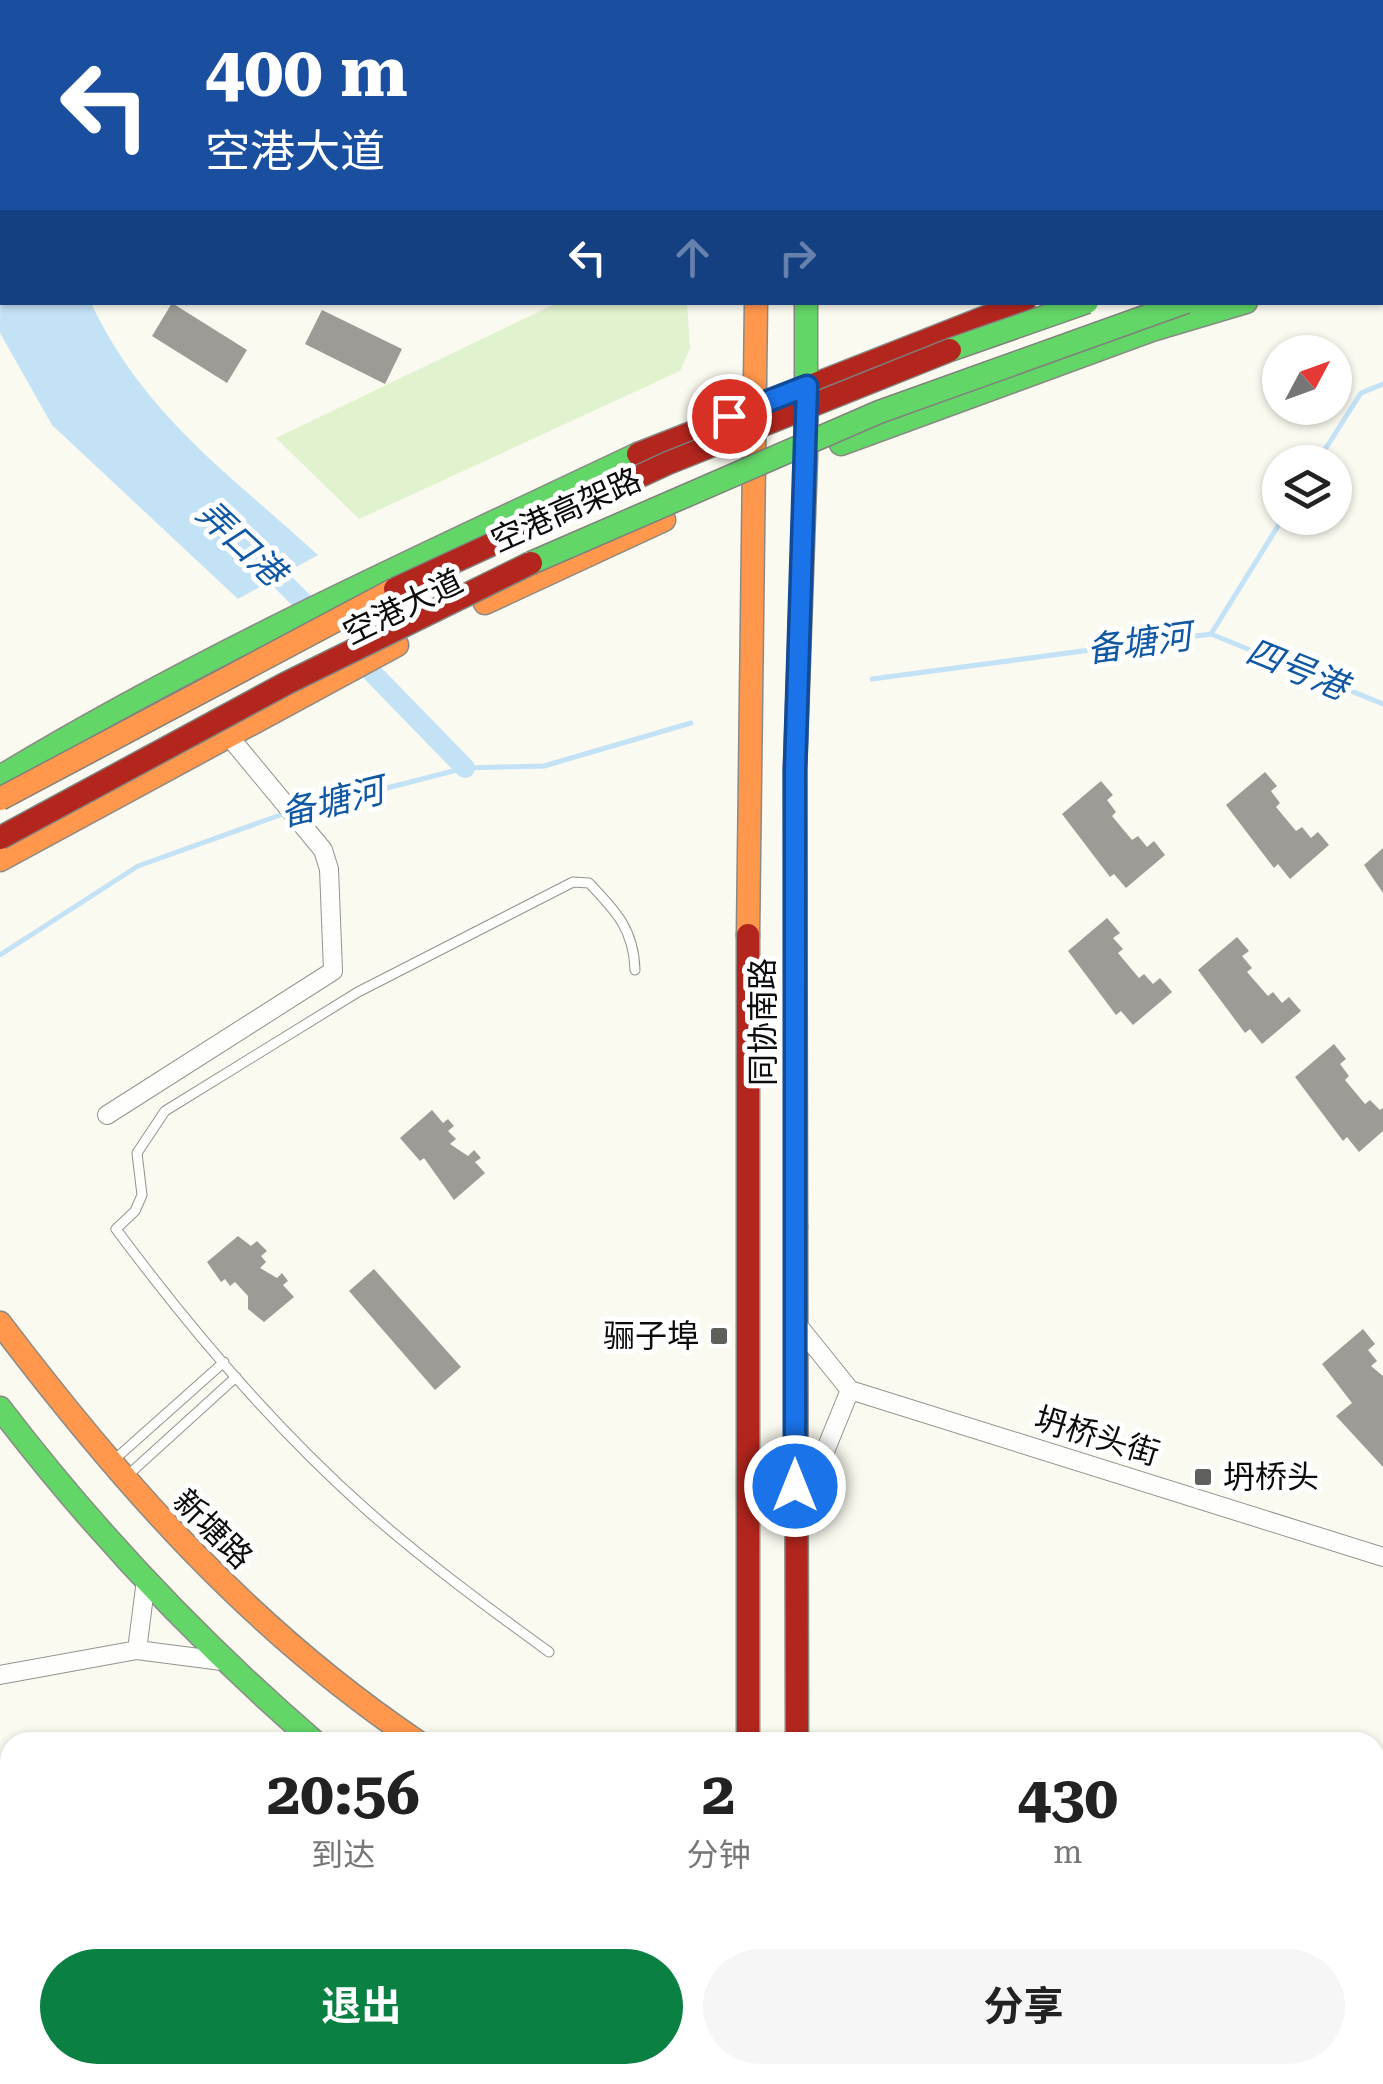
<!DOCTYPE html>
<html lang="zh">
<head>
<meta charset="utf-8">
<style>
	body { margin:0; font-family:"Roboto Serif","Noto Sans SC",serif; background:#f6f6f6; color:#222; height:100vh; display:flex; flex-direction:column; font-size:38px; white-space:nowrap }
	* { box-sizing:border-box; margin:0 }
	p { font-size:32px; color:#767676 }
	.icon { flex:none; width:55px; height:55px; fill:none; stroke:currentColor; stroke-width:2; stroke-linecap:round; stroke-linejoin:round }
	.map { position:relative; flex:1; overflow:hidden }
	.panel { position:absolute; left:0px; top:1732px; width:1385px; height:352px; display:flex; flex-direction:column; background:#fff; border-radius:30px 30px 0 0; box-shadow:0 2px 8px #0004 }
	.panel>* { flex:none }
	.guide { position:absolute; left:0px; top:0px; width:1385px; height:305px; box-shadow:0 2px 8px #0004; background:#1a4fa0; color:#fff; overflow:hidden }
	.needle { width:65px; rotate:49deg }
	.buttons { position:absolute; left:1262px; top:335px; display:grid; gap:20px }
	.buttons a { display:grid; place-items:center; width:90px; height:90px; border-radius:50%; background:#fff; box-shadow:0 2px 8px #0004; font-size:50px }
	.pin { position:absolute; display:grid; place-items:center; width:85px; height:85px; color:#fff; margin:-42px; border:5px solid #fff; border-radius:50%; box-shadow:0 2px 10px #0007 }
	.me { position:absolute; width:110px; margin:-55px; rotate:0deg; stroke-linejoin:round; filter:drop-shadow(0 0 8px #0008) }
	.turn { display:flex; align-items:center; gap:35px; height:210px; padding:0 40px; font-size:45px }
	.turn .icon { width:130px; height:130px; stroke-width:2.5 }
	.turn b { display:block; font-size:70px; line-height:85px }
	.lanes { display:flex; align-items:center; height:95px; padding:0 40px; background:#0003; justify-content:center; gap:50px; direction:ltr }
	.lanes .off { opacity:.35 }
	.eta { display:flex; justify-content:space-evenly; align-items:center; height:170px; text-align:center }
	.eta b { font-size:60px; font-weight:700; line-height:70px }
	.primary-button { display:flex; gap:20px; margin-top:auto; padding:20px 40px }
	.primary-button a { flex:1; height:115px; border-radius:60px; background:#0b8043; color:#fff; font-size:40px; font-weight:700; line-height:115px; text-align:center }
	.primary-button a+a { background:#f6f6f6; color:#222 }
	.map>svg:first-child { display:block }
	.green { fill:#e1f2ce }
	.pitch { fill:#ebf6d8 }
	.water { fill:#c4e2f6 }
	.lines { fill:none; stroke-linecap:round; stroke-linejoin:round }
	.stream { stroke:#c4e2f6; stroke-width:5 }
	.canal { stroke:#c4e2f6; stroke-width:20 }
	.building { fill:#9d9b96 }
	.lane-casing { stroke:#93938f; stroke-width:11 }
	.street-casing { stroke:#93938f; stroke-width:20 }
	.fast-casing { stroke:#8a8a85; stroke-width:25 }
	.slow-casing { stroke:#8a8a85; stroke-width:25 }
	.jam-casing { stroke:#8a8a85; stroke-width:25 }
	.lane { stroke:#fefefd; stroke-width:9 }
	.street { stroke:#fefefd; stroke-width:18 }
	.fast { stroke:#63d668; stroke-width:22 }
	.slow { stroke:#ff974d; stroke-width:22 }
	.jam { stroke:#b3261e; stroke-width:22 }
	.fast-bridge-casing { stroke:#80807c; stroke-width:25; stroke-linecap:butt }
	.slow-bridge-casing { stroke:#80807c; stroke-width:25; stroke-linecap:butt }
	.jam-bridge-casing { stroke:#80807c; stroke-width:25; stroke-linecap:butt }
	.fast-bridge { stroke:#63d668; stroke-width:22 }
	.slow-bridge { stroke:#ff974d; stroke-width:22 }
	.jam-bridge { stroke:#b3261e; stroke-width:22 }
	.route-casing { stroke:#114b97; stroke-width:25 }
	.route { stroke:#1a73e8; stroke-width:18 }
	.poi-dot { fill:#5f5f5c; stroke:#fff; stroke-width:4 }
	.labels { text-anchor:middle; stroke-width:10; stroke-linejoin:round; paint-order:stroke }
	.street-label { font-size:32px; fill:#0c0c0c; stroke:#fff }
	.poi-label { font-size:32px; fill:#0c0c0c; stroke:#fff; text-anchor:end }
	.water-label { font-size:35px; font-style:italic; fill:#1058a3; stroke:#fff }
</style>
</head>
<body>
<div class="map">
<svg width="1383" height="2084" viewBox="0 0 1383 2084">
	<rect width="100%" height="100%" fill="#fafaf0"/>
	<path class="green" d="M559 302 687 303 690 348 680 371 359 519 276 438Z"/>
	<path class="pitch" d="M241 2075H530L531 2084H231Z"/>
	<path class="water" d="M2 34V302L91 303C143 414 229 474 318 555L238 599 52 425 0 333Z"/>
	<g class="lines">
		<path class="stream" d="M1317 462 1361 393 1383 384
			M1211 634 1283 518
			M872 679 1211 634 1383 704
			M297 811 465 768 544 766 691 723
			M0 955 138 866 286 813"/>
		<path class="canal" d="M260 559 321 620
			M355 655 465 768"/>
	</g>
	<path class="building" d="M172 303 247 350 227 383 152 336Z
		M322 310 402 349 385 384 305 344Z
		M1265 772 1277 786 1271 791 1280 803 1276 807 1296 831 1302 827 1311 838 1318 832 1329 845 1290 879 1278 864 1274 868 1226 805Z
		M1101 781 1113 795 1107 800 1116 812 1112 816 1132 840 1138 836 1147 847 1154 841 1165 855 1126 888 1114 874 1110 877 1062 814Z
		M1383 848V893L1364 865Z
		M1107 918 1120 933 1113 938 1123 949 1118 953 1139 978 1144 974 1153 984 1160 978 1172 992 1133 1025 1121 1011 1116 1015 1068 951Z
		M1237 937 1249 951 1242 956 1252 968 1247 972 1268 996 1273 992 1282 1003 1289 997 1301 1011 1262 1044 1250 1029 1245 1033 1198 970Z
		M1334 1044 1346 1059 1340 1064 1349 1076 1345 1080 1365 1104 1370 1100 1380 1110 1383 1108V1131L1359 1152 1347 1137 1343 1141 1295 1077Z
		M432 1110 443 1123 448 1119 454 1126 448 1131 456 1139 450 1144 468 1156 474 1150 481 1158 475 1162 485 1173 454 1200 424 1158 420 1161 400 1138Z
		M238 1236 251 1246 257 1241 267 1251 261 1256 266 1262 260 1268 277 1278 282 1273 288 1281 283 1285 294 1297 264 1322 248 1309V1296L235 1282 230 1286 225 1279 221 1282 207 1262Z
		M374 1269 461 1367 435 1390 349 1291Z
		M1363 1329 1375 1344 1368 1350 1377 1361 1371 1366 1383 1376V1467L1336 1416 1352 1403 1322 1364Z
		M0 2055 10 2075 23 2084H0Z
		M94 2075H125L114 2084H102Z
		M672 2075H690V2084H672Z"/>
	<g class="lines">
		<g class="lane-casing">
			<path id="lane" d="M114 1460 224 1362
				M127 1476 236 1377
				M549 1652C487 1607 426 1562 369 1512 275 1429 191 1330 116 1229L135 1211 142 1195 137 1153 165 1111 358 992 573 882 589 883C616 911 634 930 635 970"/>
		</g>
		<g class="street-casing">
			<path id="street" d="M31 0 34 2
				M107 1115 333 971 329 869 323 850 227 734
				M796 1323 850 1390 1383 1557
				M795 1524 821 1494V1461L850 1390
				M137 1650 146 1580
				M0 1675 137 1650 222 1661"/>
		</g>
		<g class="fast-casing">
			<path id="fast" d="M1382 244H1383
				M841 444 1152 330 1246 302
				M0 777C203 654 423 556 638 454
				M796 1227 795 770 806 457V302
				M0 1408C94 1531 198 1641 315 1742"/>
		</g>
		<g class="slow-casing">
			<path id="slow" d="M1382 210H1383
				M485 603 664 520
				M0 860 397 645
				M748 935 756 302
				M0 1323C122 1484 250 1629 418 1742
				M798 2075V2084
				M1007 2075 1029 2084
				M1140 2075 1161 2084"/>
		</g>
		<g class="jam-casing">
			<path id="jam" d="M757 0V2
				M804 0V2
				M1382 180H1383
				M1382 262H1383
				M638 454 1024 302
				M748 935V1742
				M796 1227 797 1742
				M753 2075V2084"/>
		</g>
		<use href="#lane" class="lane"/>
		<use href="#street" class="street"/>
		<use href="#fast" class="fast"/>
		<use href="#slow" class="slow"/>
		<use href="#jam" class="jam"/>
		<g class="fast-bridge-casing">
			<path id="fast-bridge" d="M950 350 1087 302
				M531 563 879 412 1186 302"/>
		</g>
		<g class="slow-bridge-casing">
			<path id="slow-bridge" d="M0 799 395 589"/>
		</g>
		<g class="jam-bridge-casing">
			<path id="jam-bridge" d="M395 589 668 463 950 350
				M0 838 287 683 531 563"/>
		</g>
		<use href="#fast-bridge" class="fast-bridge"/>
		<use href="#slow-bridge" class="slow-bridge"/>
		<use href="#jam-bridge" class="jam-bridge"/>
	</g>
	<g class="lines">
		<g class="route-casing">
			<path id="route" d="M729 416 807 386 795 770V1486"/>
		</g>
		<use href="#route" class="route"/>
	</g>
	<g class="poi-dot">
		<rect x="709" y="1326" width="20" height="20" rx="5"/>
		<rect x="1193" y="1467" width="20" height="20" rx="5"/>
	</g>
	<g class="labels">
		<g class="street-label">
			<text transform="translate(566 510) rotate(-24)" y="11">空港高架路</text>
			<text transform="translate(403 607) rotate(-26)" y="11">空港大道</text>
			<text transform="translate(763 1022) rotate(-90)" y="11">同协南路</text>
			<text transform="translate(1097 1436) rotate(17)" y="11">坍桥头街</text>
			<text transform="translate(213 1529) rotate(45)" y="11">新塘路</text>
		</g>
		<g class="poi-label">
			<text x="699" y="1347">骊子埠</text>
			<text x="1223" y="1488" text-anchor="start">坍桥头</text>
		</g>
		<g class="water-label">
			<text transform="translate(241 543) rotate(43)" y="12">弄口港</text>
			<text transform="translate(1139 643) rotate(-8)" y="12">备塘河</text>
			<text transform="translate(1297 669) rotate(22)" y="12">四号港</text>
			<text transform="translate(332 802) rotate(-14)" y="12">备塘河</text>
		</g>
	</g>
</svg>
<div class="buttons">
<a><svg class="needle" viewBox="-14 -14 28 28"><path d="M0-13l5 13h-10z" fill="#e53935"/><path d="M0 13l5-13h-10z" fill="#767676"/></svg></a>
<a><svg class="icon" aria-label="layers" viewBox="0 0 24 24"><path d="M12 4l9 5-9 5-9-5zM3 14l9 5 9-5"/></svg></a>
</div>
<div class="pin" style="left:729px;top:416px;background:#d93025"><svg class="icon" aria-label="arrive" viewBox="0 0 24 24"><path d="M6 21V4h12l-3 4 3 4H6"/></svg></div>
<svg class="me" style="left:795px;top:1486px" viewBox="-20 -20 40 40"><circle r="17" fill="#1a73e8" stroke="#fff" stroke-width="3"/><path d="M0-11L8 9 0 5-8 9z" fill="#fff"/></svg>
<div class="guide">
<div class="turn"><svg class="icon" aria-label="left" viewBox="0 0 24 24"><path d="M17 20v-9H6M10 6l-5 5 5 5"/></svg><div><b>400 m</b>空港大道</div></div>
<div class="lanes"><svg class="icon" aria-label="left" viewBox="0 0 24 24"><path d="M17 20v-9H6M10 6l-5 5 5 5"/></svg><svg class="icon off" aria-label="ahead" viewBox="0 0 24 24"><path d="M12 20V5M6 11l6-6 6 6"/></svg><svg class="icon off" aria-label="right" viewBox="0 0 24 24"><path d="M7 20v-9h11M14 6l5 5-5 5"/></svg></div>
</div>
<section class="panel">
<div class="eta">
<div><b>20:56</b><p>到达</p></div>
<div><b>2</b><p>分钟</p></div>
<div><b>430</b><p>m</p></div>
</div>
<div class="primary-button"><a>退出</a><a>分享</a></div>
</section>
</div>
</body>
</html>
